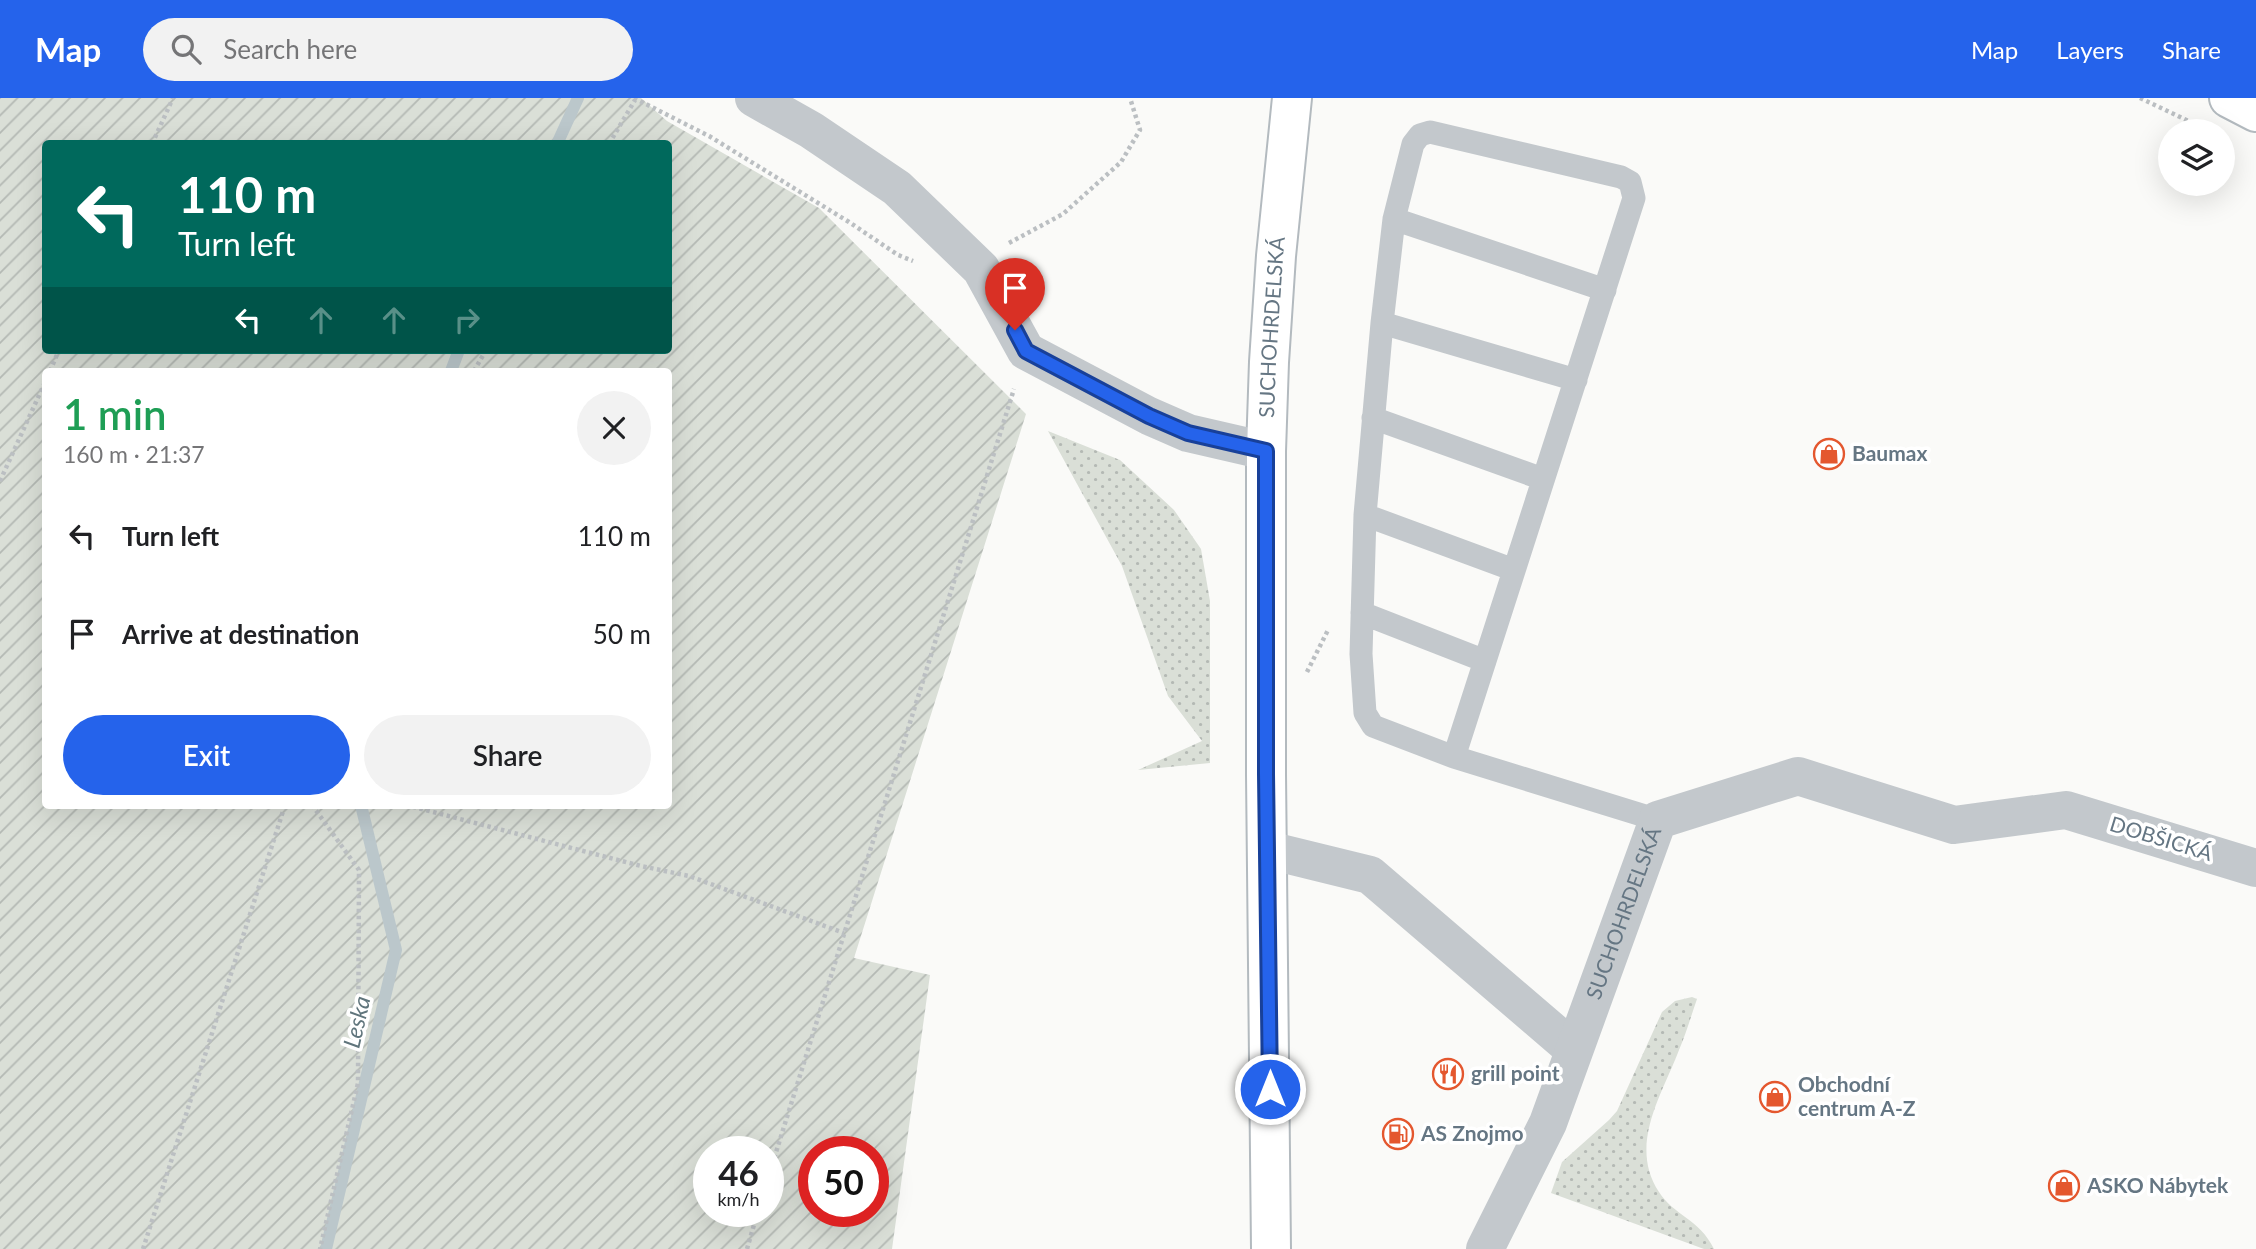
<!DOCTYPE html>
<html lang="en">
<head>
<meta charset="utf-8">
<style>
	body { margin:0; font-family:Lato,sans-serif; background:#f2f2f2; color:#202124; height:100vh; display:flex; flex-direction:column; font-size:26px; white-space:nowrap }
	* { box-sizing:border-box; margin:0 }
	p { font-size:23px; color:#757577 }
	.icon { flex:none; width:38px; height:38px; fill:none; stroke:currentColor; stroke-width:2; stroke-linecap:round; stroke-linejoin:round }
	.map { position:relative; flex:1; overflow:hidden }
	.details { position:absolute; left:42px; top:270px; width:630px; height:441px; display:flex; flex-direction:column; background:#fff; border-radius:7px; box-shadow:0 7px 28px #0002 }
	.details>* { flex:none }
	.hud { position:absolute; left:42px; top:42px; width:630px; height:214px; border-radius:7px; box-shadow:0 7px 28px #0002; background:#00695c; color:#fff; overflow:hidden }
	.controls { position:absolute; left:2158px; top:21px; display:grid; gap:14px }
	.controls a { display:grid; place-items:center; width:77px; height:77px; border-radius:50%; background:#fff; box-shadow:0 7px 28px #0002; font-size:35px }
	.speed { position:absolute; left:693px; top:1038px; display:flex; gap:14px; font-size:35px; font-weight:700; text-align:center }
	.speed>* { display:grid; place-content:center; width:91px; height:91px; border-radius:50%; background:#fff; box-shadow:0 7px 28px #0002; line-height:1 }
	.speed small { font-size:18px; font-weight:400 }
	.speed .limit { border:10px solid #d22; background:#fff; color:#111 }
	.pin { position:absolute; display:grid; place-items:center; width:60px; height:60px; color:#fff; margin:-72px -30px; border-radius:50% 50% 50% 0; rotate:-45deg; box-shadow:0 0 7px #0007 }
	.pin .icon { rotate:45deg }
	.me { position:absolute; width:77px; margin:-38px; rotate:0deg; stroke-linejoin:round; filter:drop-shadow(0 0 5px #0008) }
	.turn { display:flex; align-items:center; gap:24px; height:147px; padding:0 21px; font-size:32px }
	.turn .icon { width:91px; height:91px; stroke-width:2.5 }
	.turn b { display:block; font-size:49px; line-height:60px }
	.lanes { display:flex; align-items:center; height:66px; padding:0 21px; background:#0003; justify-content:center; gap:35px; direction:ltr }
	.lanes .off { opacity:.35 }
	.round { display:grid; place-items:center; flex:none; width:74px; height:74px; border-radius:37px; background:#f2f2f2 }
	.headline { display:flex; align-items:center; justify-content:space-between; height:119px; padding:0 21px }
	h1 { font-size:42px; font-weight:600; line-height:52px; color:#1e9e55 }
	.action { display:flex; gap:14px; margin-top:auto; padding:14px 21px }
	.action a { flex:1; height:80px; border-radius:42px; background:#2563eb; color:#fff; font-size:28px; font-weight:600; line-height:80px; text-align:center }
	.action a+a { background:#f2f2f2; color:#202124 }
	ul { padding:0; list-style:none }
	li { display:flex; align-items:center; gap:21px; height:98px; padding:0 21px }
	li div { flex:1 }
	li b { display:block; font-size:26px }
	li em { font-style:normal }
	header { display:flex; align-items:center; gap:42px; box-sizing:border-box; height:98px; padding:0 35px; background:#2563eb; color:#fff }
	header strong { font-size:33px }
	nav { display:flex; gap:38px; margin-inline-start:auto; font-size:24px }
	.search { width:490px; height:63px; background:#f2f2f2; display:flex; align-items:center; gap:18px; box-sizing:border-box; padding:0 24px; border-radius:38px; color:#757577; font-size:26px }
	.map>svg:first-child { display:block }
	.grass { fill:url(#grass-dots) }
	.garden { fill:url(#garden-furrows); fill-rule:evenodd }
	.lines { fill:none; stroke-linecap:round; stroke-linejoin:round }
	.stream { stroke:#bbc7cb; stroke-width:12 }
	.secondary-casing { stroke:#b3babf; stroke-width:42 }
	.path { stroke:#bbbfc2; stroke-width:4.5; stroke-dasharray:3.5 3.5; stroke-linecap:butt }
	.service { stroke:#c3c8cc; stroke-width:23 }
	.minor { stroke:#c3c8cc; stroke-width:38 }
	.secondary { stroke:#fff; stroke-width:38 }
	.route-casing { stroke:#184099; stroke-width:18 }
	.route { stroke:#2563eb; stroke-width:12 }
	.labels { text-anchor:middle; stroke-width:7; stroke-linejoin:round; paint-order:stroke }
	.street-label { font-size:21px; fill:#657683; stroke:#fff }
	.poi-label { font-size:21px; font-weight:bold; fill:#657683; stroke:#fff; text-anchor:start }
	.water-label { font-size:23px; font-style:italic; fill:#60757c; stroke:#fff }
</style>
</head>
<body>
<header>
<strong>Map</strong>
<div class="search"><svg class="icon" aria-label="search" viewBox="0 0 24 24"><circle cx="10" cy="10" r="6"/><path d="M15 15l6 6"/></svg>Search here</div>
<nav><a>Map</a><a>Layers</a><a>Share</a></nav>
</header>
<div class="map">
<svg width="2256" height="1151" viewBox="0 0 2256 1151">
	<defs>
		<pattern id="grass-dots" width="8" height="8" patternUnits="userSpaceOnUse" patternTransform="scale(1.75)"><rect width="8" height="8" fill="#dadfd7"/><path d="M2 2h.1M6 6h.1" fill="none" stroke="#b4b9b4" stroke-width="1.8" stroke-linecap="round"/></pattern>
		<pattern id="garden-furrows" width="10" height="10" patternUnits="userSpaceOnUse" patternTransform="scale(1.75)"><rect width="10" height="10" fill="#dadfd7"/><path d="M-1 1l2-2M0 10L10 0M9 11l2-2" fill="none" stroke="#b4b9b4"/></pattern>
	</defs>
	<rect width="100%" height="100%" fill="#fafaf8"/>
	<path class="grass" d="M1048 333 1120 362 1174 412 1201 451 1210 503V665L1138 672 1202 643 1168 598 1122 468Z
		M1692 899 1697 901C1691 918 1686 936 1679 952 1662 997 1628 1047 1659 1094 1674 1118 1699 1120 1714 1151H1704L1551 1095 1562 1064 1609 1022 1617 1013 1662 914 1675 903Z"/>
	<path class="garden" d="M0 0H641L667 23 819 110 1026 316 854 860 930 877 892 1151H0ZM46 46H668V252H46ZM46 273H668V707H46ZM709 1054H768V1113H709ZM814 1054H873V1113H814Z"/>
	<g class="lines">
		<path class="stream" d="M557 46 578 0
			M451 273 459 252
			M326 1151 396 852 361 707"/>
		<g class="secondary-casing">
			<g id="secondary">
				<path d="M2229 0 2256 14"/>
				<path id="s2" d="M1271 1151 1266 676V353L1269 264 1276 158 1292 0"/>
			</g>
		</g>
		<path class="path" d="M634 0 709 38 849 124 898 157 913 163
			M2140 0 2199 28
			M152 46 173 0
			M609 46 635 2
			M1009 145 1063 116 1121 64 1140 32 1130 0
			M50 273 59 252
			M474 273 486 252
			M0 383 46 282
			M1307 574 1328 532
			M312 707 359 772 358 985 320 1151
			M406 707 641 768 689 778 844 835
			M768 1080 1014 291
			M143 1151 285 707
			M747 1151 758 1113"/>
		<path class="service" d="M1394 121 1605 192
			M1382 225 1576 282
			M1373 320 1543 381
			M1365 417 1514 472
			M1362 515 1485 563
			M1454 659 1373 628 1365 615 1361 556 1365 417 1382 225 1394 121 1413 46 1420 37 1430 34 1621 79 1630 84 1634 100 1454 659 1658 722"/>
		<g class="minor">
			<path d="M754 0 811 32 897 90 981 171 1026 253 1149 318 1188 335 1266 353"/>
			<path d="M1268 752 1370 777 1573 951"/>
			<path id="s1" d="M1485 1151 1548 1025 1658 722 1798 678 1954 727 2066 712 2256 770"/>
		</g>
		<use href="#secondary" class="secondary"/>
	</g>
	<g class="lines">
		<g class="route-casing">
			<path id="route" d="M1015 232 1026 253 1149 318 1188 335 1266 353V676L1270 991"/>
		</g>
		<use href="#route" class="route"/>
	</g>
	<defs>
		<g id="shop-ring" transform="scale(1.575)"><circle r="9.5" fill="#fff" stroke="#e4572e" stroke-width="1.5"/><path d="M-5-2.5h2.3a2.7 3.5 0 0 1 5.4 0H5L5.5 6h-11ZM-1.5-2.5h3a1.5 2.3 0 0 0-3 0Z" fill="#e4572e"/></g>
		<g id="restaurant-ring" transform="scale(1.575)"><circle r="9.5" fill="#fff" stroke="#e4572e" stroke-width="1.5"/><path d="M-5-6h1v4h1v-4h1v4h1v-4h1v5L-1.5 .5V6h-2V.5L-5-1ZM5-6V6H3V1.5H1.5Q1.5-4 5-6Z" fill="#e4572e"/></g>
		<g id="fuel-ring" transform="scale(1.575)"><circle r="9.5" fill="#fff" stroke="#e4572e" stroke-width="1.5"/><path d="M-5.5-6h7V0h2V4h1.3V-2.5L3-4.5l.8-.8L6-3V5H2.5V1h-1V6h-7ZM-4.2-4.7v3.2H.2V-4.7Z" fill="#e4572e"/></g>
	</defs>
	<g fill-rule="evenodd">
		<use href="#shop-ring" x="1829" y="356"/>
		<use href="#restaurant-ring" x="1448" y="976"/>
		<use href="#shop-ring" x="1775" y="999"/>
		<use href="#fuel-ring" x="1398" y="1036"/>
		<use href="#shop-ring" x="2064" y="1088"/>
	</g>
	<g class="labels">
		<g class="street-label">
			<text dy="7" stroke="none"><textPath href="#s2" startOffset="922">SUCHOHRDELSKÁ</textPath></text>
			<text transform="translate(2161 741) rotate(17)" y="7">DOBŠICKÁ</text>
			<text dy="7" stroke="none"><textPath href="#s1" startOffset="364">SUCHOHRDELSKÁ</textPath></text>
		</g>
		<g class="poi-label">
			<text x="1852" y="363">Baumax</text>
			<text x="1471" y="983">grill point</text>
			<text x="1798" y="994">Obchodní<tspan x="1798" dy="24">centrum A-Z</tspan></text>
			<text x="1421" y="1043">AS Znojmo</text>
			<text x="2087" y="1095">ASKO Nábytek</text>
		</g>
		<g class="water-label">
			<text transform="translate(357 924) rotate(-77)" y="8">Leska</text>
		</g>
	</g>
</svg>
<div class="controls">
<a><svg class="icon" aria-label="layers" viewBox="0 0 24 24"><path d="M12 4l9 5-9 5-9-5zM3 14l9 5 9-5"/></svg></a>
</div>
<div class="speed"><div>46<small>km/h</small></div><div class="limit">50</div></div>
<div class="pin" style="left:1015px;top:232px;background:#d93025"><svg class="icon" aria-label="arrive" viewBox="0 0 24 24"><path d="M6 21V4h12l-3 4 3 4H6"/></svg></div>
<svg class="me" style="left:1270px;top:991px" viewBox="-20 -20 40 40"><circle r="17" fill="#2563eb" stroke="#fff" stroke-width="3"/><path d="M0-11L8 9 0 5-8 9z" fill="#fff"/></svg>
<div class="hud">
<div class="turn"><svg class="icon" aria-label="left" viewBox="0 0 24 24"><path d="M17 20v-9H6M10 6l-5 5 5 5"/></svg><div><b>110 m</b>Turn left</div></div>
<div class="lanes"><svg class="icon" aria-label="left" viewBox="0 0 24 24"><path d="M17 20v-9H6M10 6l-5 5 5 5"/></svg><svg class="icon off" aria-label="ahead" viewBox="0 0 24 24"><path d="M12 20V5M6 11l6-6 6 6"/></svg><svg class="icon off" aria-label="ahead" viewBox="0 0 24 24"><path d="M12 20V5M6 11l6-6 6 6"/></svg><svg class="icon off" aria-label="right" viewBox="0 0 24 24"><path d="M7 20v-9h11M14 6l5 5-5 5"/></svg></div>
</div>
<section class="details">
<div class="headline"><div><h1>1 min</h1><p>160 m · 21:37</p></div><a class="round"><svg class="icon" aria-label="close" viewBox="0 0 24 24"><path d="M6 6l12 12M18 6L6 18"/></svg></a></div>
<ul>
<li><svg class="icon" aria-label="left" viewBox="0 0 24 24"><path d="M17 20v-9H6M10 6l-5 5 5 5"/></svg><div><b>Turn left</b></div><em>110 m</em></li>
<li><svg class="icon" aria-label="arrive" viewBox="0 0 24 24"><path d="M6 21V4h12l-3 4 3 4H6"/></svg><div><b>Arrive at destination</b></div><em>50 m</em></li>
</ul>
<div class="action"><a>Exit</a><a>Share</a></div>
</section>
</div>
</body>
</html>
